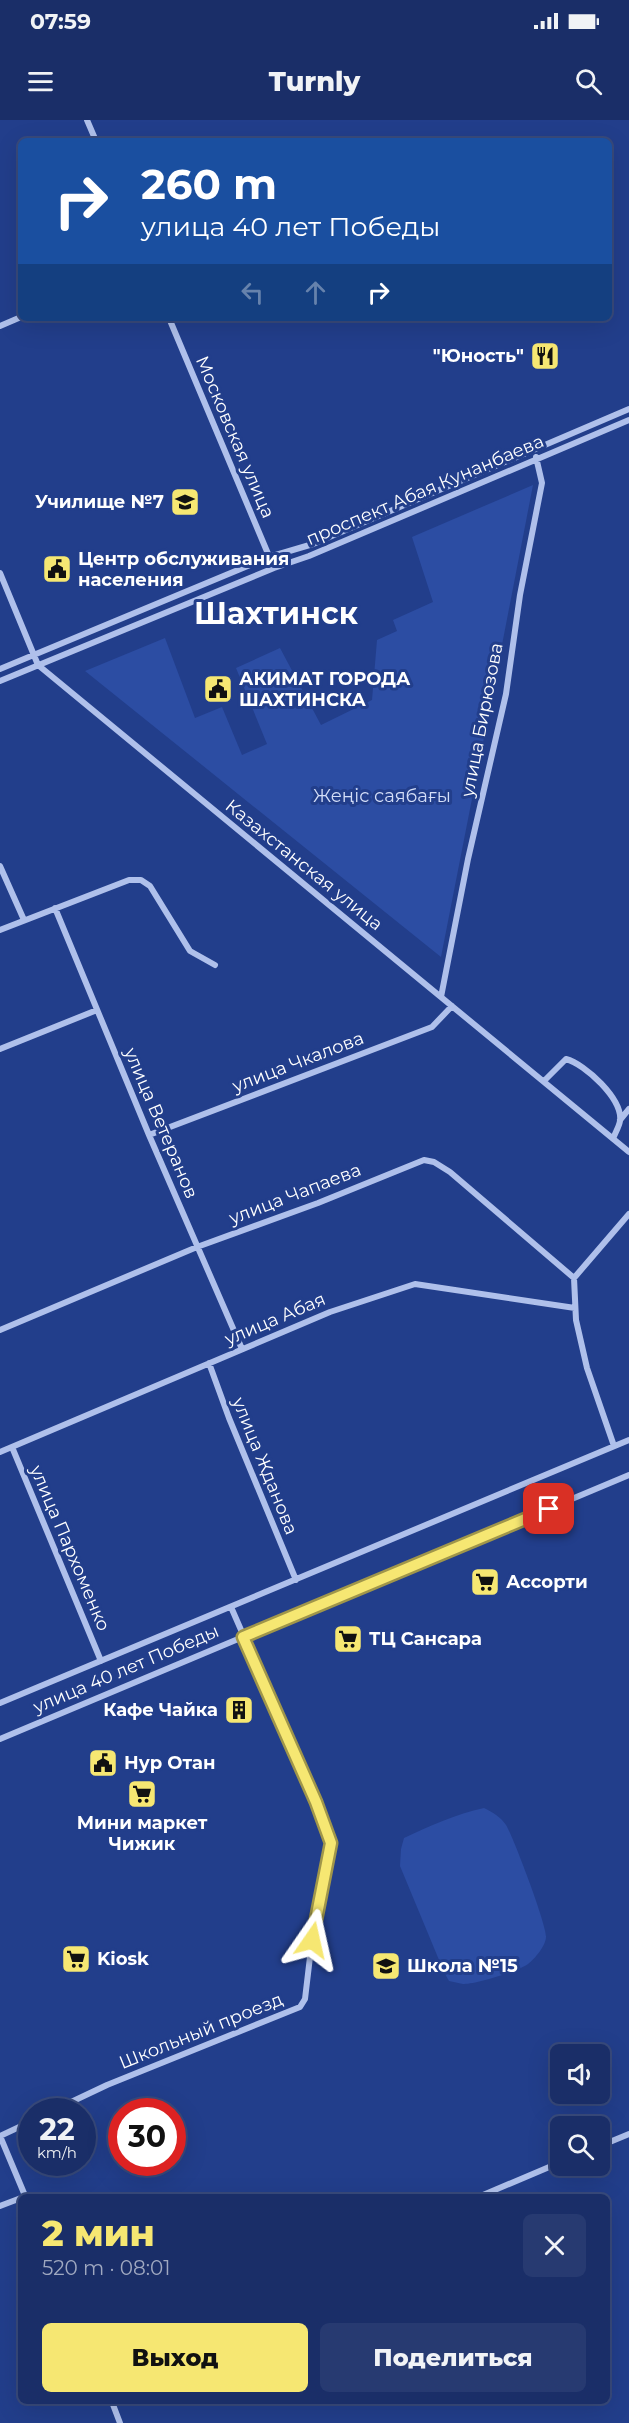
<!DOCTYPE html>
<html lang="ru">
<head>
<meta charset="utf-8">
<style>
	body { margin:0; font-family:Montserrat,sans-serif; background:#273a71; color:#f1f3f6; height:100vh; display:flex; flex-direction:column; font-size:22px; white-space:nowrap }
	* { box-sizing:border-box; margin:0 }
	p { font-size:20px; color:#9fa8c0 }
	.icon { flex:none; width:33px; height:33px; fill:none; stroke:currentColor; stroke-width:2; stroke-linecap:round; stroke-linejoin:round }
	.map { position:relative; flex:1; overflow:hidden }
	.drawer { position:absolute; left:18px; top:2074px; width:592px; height:210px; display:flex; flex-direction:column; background:#1a2e68; border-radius:9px; box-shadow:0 6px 24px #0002,0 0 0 2px #384a7c }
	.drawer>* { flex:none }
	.guide { position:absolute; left:18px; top:18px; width:594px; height:183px; border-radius:9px; box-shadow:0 6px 24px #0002,0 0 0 2px #384a7c; background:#1a4fa0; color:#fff; overflow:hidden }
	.buttons { position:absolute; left:550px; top:1924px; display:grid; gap:12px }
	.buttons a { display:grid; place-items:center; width:60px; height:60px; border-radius:9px; background:#1a2e68; box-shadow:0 6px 24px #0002,0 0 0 2px #384a7c; font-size:30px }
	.speed { position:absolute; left:18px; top:1978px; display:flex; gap:12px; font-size:30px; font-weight:700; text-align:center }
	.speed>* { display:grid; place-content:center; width:78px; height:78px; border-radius:50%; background:#1a2e68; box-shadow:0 6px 24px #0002,0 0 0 2px #384a7c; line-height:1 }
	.speed small { font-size:15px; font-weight:400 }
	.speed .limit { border:9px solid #d22; background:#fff; color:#111 }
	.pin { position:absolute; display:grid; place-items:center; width:51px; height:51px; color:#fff; margin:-26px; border-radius:12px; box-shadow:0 3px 9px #0006 }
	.me { position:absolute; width:66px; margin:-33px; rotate:11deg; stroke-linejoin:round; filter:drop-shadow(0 0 4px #0008) }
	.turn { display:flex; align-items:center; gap:21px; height:126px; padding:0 24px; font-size:27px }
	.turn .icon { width:78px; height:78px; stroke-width:2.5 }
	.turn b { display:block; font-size:42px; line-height:51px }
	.lanes { display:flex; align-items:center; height:57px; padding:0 24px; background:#0003; justify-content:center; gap:30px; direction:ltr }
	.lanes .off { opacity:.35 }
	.round { display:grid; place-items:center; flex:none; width:63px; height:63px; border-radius:9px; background:#273a71 }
	.headline { display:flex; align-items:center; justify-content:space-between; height:102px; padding:0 24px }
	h1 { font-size:36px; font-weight:800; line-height:45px; color:#f6e772 }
	.primary-button { display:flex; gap:12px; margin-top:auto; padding:12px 24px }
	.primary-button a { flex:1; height:69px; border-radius:9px; background:#f6e772; color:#111; font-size:24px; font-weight:800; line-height:69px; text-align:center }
	.primary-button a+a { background:#273a71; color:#f1f3f6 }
	.status { display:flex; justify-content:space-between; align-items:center; height:42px; padding:0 30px; background:#1a2e68; direction:ltr }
	.status svg { height:16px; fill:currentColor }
	header { display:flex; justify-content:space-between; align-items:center; height:78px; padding:0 24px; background:#1a2e68; font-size:27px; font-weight:800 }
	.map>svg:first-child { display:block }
	.green { fill:#2c4da3 }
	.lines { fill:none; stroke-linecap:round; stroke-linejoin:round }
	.minor { stroke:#afc0eb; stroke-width:6 }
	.route-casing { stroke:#a0964a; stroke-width:15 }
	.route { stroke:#f6e772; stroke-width:10 }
	.labels { text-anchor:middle; stroke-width:6; stroke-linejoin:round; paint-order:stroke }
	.poi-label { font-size:18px; font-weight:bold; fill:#fff; stroke:#223e8b; text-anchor:start }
	.street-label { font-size:18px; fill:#fff; stroke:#223e8b }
	.park-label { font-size:18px; fill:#d4def8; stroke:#223e8b }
	.town-label { font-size:30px; font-weight:bold; fill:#fff; stroke:#223e8b }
</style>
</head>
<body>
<div class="status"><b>07:59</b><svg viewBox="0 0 49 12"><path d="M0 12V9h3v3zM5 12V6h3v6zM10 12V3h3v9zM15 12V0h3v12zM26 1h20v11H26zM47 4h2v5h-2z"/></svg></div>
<header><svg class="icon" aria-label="menu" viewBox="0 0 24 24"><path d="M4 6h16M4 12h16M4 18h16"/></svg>Turnly<svg class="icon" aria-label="search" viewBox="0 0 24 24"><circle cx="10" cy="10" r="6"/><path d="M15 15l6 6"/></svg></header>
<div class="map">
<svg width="629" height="2303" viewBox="0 0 629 2303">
	<rect width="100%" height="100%" fill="#223e8b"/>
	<path class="green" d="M533 365 501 530 503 539 499 541 441 837 85 551 165 518 195 598 222 587 242 635 267 624 236 548 280 528 321 605 372 580 377 520 397 511 393 500 433 482 412 417Z
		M484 1688C492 1692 501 1697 506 1705 513 1716 547 1806 546 1817 546 1825 535 1839 528 1844 519 1851 474 1865 463 1864 458 1863 454 1862 449 1861L444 1852 400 1746 401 1729 404 1718C430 1706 456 1694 484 1688Z"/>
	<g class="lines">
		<path class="minor" d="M87 0 96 21
			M169 198 274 448
			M0 206 21 197
			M0 453 38 545 629 1032
			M0 549 269 437 313 424 629 289
			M0 561 274 448 309 436 629 300
			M0 746 24 800
			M55 788 149 1015 242 1229
			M0 810 129 760H141L150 766 190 831 215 845
			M441 877 468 739 506 574 520 475 542 363 536 337
			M0 929 97 890
			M544 961 566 939C585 944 623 979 620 1001 619 1007 615 1013 613 1019
			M620 1000 629 989
			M149 1015 432 907 452 886
			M0 1210 197 1127 318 1083 424 1040 434 1042 450 1052 574 1158
			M209 1243 229 1298 296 1460
			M614 1326 587 1248 576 1200 574 1158 629 1094
			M12 1327 101 1541
			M0 1332 330 1192 415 1164 575 1188
			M0 1583 629 1320
			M0 1619 629 1355
			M50 1992 107 1965 300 1887 305 1879 312 1820 331 1723 316 1682 231 1487
			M0 2016 26 2078
			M0 2016 32 2001
			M600 2026 629 2014
			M476 2078 561 2042
			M0 2086 21 2078
			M112 2282 120 2303"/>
	</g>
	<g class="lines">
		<g class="route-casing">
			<path id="route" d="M312 1820 331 1723 316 1682 243 1517 549 1389"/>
		</g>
		<use href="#route" class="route"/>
	</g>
	<defs>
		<g id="restaurant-square" transform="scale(1.5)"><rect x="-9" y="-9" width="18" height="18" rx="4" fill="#f6e772" stroke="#223e8b"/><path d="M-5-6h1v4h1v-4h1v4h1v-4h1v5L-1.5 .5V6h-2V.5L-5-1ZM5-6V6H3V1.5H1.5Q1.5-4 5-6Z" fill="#111"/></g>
		<g id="school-square" transform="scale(1.5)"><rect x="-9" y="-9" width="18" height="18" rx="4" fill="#f6e772" stroke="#223e8b"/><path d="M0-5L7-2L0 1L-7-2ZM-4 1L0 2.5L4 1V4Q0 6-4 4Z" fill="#111"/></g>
		<g id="civic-square" transform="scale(1.5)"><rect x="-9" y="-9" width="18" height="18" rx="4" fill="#f6e772" stroke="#223e8b"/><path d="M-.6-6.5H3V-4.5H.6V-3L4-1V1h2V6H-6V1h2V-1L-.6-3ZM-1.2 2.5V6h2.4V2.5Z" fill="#111"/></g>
		<g id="supermarket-square" transform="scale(1.5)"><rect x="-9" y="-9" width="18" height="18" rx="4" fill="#f6e772" stroke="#223e8b"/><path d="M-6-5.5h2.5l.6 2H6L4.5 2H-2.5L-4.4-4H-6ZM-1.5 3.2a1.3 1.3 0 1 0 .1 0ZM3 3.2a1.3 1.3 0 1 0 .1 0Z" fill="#111"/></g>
		<g id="building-square" transform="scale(1.5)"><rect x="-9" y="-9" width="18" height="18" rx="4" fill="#f6e772" stroke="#223e8b"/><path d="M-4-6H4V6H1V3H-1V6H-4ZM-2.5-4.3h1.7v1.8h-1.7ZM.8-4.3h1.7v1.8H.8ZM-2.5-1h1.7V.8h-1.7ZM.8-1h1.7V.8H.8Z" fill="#111"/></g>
	</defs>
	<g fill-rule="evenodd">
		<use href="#restaurant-square" x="545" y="236"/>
		<use href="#school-square" x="185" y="382"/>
		<use href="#civic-square" x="57" y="449"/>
		<use href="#civic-square" x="218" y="569"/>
		<use href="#supermarket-square" x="485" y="1462"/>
		<use href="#supermarket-square" x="348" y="1519"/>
		<use href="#building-square" x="239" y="1590"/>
		<use href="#civic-square" x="103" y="1643"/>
		<use href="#supermarket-square" x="142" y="1674"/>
		<use href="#supermarket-square" x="76" y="1839"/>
		<use href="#school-square" x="386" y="1846"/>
	</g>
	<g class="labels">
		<g class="poi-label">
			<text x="524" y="242" text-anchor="end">"Юность"</text>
			<text x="164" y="388" text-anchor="end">Училище №7</text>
			<text x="78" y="445">Центр обслуживания<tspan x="78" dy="21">населения</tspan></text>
			<text x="239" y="565">АКИМАТ ГОРОДА<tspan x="239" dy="21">ШАХТИНСКА</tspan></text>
			<text x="506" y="1468">Ассорти</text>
			<text x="369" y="1525">ТЦ Сансара</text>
			<text x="218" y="1596" text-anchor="end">Кафе Чайка</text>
			<text x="124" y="1649">Нур Отан</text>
			<text x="142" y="1709" text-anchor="middle">Мини маркет<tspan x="142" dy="21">Чижик</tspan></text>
			<text x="97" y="1845">Kiosk</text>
			<text x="407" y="1852">Школа №15</text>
		</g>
		<g class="street-label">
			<text transform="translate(235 317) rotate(67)" y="6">Московская улица</text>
			<text transform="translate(425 370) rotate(-23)" y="6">проспект Абая Кунанбаева</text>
			<text transform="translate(482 600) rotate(-79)" y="6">улица Бирюзова</text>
			<text transform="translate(304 745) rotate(39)" y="6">Казахстанская улица</text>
			<text transform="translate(298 942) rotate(-21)" y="6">улица Чкалова</text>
			<text transform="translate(161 1003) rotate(67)" y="6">улица Ветеранов</text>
			<text transform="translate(295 1074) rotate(-21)" y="6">улица Чапаева</text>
			<text transform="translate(275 1199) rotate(-23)" y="6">улица Абая</text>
			<text transform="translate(265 1346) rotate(68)" y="6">улица Жданова</text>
			<text transform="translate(70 1428) rotate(67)" y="6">улица Пархоменко</text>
			<text transform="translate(126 1549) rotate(-23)" y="6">улица 40 лет Победы</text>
			<text transform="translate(201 1911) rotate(-22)" y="6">Школьный проезд</text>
		</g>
		<g class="park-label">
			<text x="382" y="682">Жеңіс саябағы</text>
		</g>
		<g class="town-label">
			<text x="276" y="504">Шахтинск</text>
		</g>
	</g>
</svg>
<div class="buttons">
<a><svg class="icon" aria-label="sound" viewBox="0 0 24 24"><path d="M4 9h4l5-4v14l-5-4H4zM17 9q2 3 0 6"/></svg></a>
<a><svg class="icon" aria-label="search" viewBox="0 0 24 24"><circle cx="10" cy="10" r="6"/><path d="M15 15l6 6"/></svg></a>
</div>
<div class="speed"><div>22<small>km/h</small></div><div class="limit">30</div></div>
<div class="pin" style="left:549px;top:1389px;background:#d93025"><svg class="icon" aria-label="arrive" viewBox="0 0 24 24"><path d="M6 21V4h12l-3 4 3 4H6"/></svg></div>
<svg class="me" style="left:312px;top:1820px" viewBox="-20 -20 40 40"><path d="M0-17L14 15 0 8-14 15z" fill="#f6e772" stroke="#fff" stroke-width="4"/></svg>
<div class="guide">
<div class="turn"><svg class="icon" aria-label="right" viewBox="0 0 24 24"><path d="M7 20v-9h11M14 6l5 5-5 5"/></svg><div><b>260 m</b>улица 40 лет Победы</div></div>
<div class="lanes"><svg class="icon off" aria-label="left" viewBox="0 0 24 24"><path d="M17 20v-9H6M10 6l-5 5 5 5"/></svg><svg class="icon off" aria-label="ahead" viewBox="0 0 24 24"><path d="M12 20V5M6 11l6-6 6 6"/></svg><svg class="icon" aria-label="right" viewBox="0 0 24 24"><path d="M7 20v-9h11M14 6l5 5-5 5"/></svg></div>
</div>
<section class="drawer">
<div class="headline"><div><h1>2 мин</h1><p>520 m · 08:01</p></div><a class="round"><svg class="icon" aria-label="close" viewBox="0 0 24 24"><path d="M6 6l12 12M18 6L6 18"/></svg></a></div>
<div class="primary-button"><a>Выход</a><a>Поделиться</a></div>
</section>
</div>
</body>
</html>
